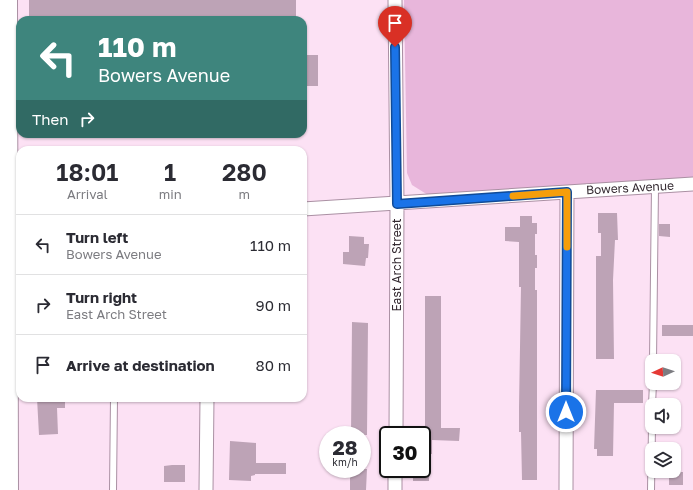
<!DOCTYPE html>
<html lang="en">
<head>
<meta charset="utf-8">
<style>
	body { margin:0; font-family:"Golos Text",sans-serif; background:#f7f7f7; color:#2b2b33; height:100vh; display:flex; flex-direction:column; font-size:15px; white-space:nowrap }
	* { box-sizing:border-box; margin:0 }
	p { font-size:13px; color:#7c7c81 }
	.icon { flex:none; width:22px; height:22px; fill:none; stroke:currentColor; stroke-width:2; stroke-linecap:round; stroke-linejoin:round }
	.map { position:relative; flex:1; overflow:hidden }
	.sheet { position:absolute; left:16px; top:146px; width:291px; height:256px; display:flex; flex-direction:column; background:#fff; border-radius:12px; box-shadow:0 1px 3px #0004 }
	.sheet>* { flex:none }
	.top-card { position:absolute; left:16px; top:16px; width:291px; height:122px; border-radius:12px; box-shadow:0 1px 3px #0004; background:#3e857d; color:#fff; overflow:hidden }
	.needle { width:26px; rotate:267deg }
	.fabs { position:absolute; left:645px; top:354px; display:grid; gap:8px }
	.fabs a { display:grid; place-items:center; width:36px; height:36px; border-radius:8px; background:#fff; box-shadow:0 1px 3px #0004; font-size:20px }
	.speed { position:absolute; left:319px; top:426px; display:flex; gap:8px; font-size:20px; font-weight:700; text-align:center }
	.speed>* { display:grid; place-content:center; width:52px; height:52px; border-radius:50%; background:#fff; box-shadow:0 1px 3px #0004; line-height:1 }
	.speed small { font-size:10px; font-weight:400 }
	.speed .limit { border:2px solid #111; border-radius:6px; background:#fff; color:#111 }
	.pin { position:absolute; display:grid; place-items:center; width:34px; height:34px; color:#fff; margin:-41px -17px; border-radius:50% 50% 50% 0; rotate:-45deg; box-shadow:0 0 4px #0007 }
	.pin .icon { rotate:45deg }
	.me { position:absolute; width:44px; margin:-22px; rotate:0deg; stroke-linejoin:round; filter:drop-shadow(0 0 3px #0008) }
	.turn { display:flex; align-items:center; gap:14px; height:84px; padding:0 16px; font-size:18px }
	.turn .icon { width:52px; height:52px; stroke-width:2.5 }
	.turn b { display:block; font-size:28px; line-height:34px }
	.then { display:flex; align-items:center; height:38px; padding:0 16px; background:#0003; gap:8px; font-size:15px }
	.eta { display:flex; justify-content:space-evenly; align-items:center; height:68px; text-align:center }
	.eta b { font-size:24px; font-weight:600; line-height:28px }
	ul { padding:0; list-style:none }
	li { display:flex; align-items:center; gap:12px; height:60px; padding:0 16px; border-top:1px solid #e1e1e2 }
	li div { flex:1 }
	li b { display:block; font-size:15px }
	li em { font-style:normal }
	.map>svg:first-child { display:block }
	.green { fill:#e8b6db }
	.building { fill:#bda3b6 }
	.lines { fill:none; stroke-linecap:round; stroke-linejoin:round }
	.lane-casing { stroke:#aa90a3; stroke-width:8 }
	.street-casing { stroke:#aa90a3; stroke-width:15 }
	.secondary-casing { stroke:#aa90a3; stroke-width:20 }
	.lane { stroke:#fff; stroke-width:6 }
	.street { stroke:#fff; stroke-width:13 }
	.secondary { stroke:#fff; stroke-width:18 }
	.route-casing { stroke:#114b97; stroke-width:10 }
	.route { stroke:#1a73e8; stroke-width:7 }
	.slow { stroke:#f59e0b; stroke-width:7 }
	.labels { text-anchor:middle; stroke-width:3; stroke-linejoin:round; paint-order:stroke }
	.street-label { font-size:12px; fill:#342a31; stroke:#fff }
</style>
</head>
<body>
<div class="map">
<svg width="693" height="490" viewBox="0 0 693 490">
	<rect width="100%" height="100%" fill="#fce1f4"/>
	<path class="green" d="M404 0H693V179L428 195 412 185 407 173Z"/>
	<path class="building" d="M29 0H296V20H29Z
		M303 55H318V86H303Z
		M598 213H617L618 240H615L613 280 614 359H596V256H601V233H598Z
		M520 216H532V223H537V234H535V255H537V268H535V290H537V480H522L521 432H519V407L521 287H519V242L505 241V227H520Z
		M659 224H670V237L659 236Z
		M349 236 364 237V244H369L368 258H366L365 266 343 264V252H349Z
		M425 296H441V428H460L459 441 432 440V454H422V431H425Z
		M352 322 368 323 367 435H351Z
		M662 325H693V336H662Z
		M596 390H643V403H614L613 456H597V449H594Z
		M37 398H65V408H57L58 434 39 435Z
		M230 441 256 443V463H286V474H255V475L251 476V481L229 480Z
		M172 465H185V482H164V466Z
		M350 469H367L366 490H350Z
		M413 469H429V481H413Z
		M669 472H683V485H669Z"/>
	<g class="lines">
		<g class="lane-casing">
			<path id="lane" d="M653 361 655 187
				M652 405 653 383
				M113 490 114 398
				M651 490 652 427"/>
		</g>
		<g class="street-casing">
			<path id="street" d="M395 0 397 204 396 435
				M303 209 693 184
				M206 490 207 398
				M395 490V469
				M566 490 567 192"/>
		</g>
		<g class="secondary-casing">
			<path id="secondary" d="M8 0 9 490"/>
		</g>
		<use href="#lane" class="lane"/>
		<use href="#street" class="street"/>
		<use href="#secondary" class="secondary"/>
	</g>
	<g class="lines">
		<g class="route-casing">
			<path id="route" d="M395 47 397 204 567 192 566 412"/>
		</g>
		<use href="#route" class="route"/>
		<path class="slow" d="M513 196 567 192V247"/>
	</g>
	<g class="labels">
		<g class="street-label">
			<text transform="translate(630 188) rotate(-3)" y="4">Bowers Avenue</text>
			<text transform="translate(397 265) rotate(-90)" y="4">East Arch Street</text>
		</g>
	</g>
</svg>
<div class="fabs">
<a><svg class="needle" viewBox="-14 -14 28 28"><path d="M0-13l5 13h-10z" fill="#e53935"/><path d="M0 13l5-13h-10z" fill="#7c7c81"/></svg></a>
<a><svg class="icon" aria-label="sound" viewBox="0 0 24 24"><path d="M4 9h4l5-4v14l-5-4H4zM17 9q2 3 0 6"/></svg></a>
<a><svg class="icon" aria-label="layers" viewBox="0 0 24 24"><path d="M12 4l9 5-9 5-9-5zM3 14l9 5 9-5"/></svg></a>
</div>
<div class="speed"><div>28<small>km/h</small></div><div class="limit">30</div></div>
<div class="pin" style="left:395px;top:47px;background:#d93025"><svg class="icon" aria-label="arrive" viewBox="0 0 24 24"><path d="M6 21V4h12l-3 4 3 4H6"/></svg></div>
<svg class="me" style="left:566px;top:412px" viewBox="-20 -20 40 40"><circle r="17" fill="#1a73e8" stroke="#fff" stroke-width="3"/><path d="M0-11L8 9 0 5-8 9z" fill="#fff"/></svg>
<div class="top-card">
<div class="turn"><svg class="icon" aria-label="left" viewBox="0 0 24 24"><path d="M17 20v-9H6M10 6l-5 5 5 5"/></svg><div><b>110 m</b>Bowers Avenue</div></div>
<div class="then">Then<svg class="icon" aria-label="right" viewBox="0 0 24 24"><path d="M7 20v-9h11M14 6l5 5-5 5"/></svg></div>
</div>
<section class="sheet">
<div class="eta">
<div><b>18:01</b><p>Arrival</p></div>
<div><b>1</b><p>min</p></div>
<div><b>280</b><p>m</p></div>
</div>
<ul>
<li><svg class="icon" aria-label="left" viewBox="0 0 24 24"><path d="M17 20v-9H6M10 6l-5 5 5 5"/></svg><div><b>Turn left</b><p>Bowers Avenue</p></div><em>110 m</em></li>
<li><svg class="icon" aria-label="right" viewBox="0 0 24 24"><path d="M7 20v-9h11M14 6l5 5-5 5"/></svg><div><b>Turn right</b><p>East Arch Street</p></div><em>90 m</em></li>
<li><svg class="icon" aria-label="arrive" viewBox="0 0 24 24"><path d="M6 21V4h12l-3 4 3 4H6"/></svg><div><b>Arrive at destination</b></div><em>80 m</em></li>
</ul>
</section>
</div>
</body>
</html>
